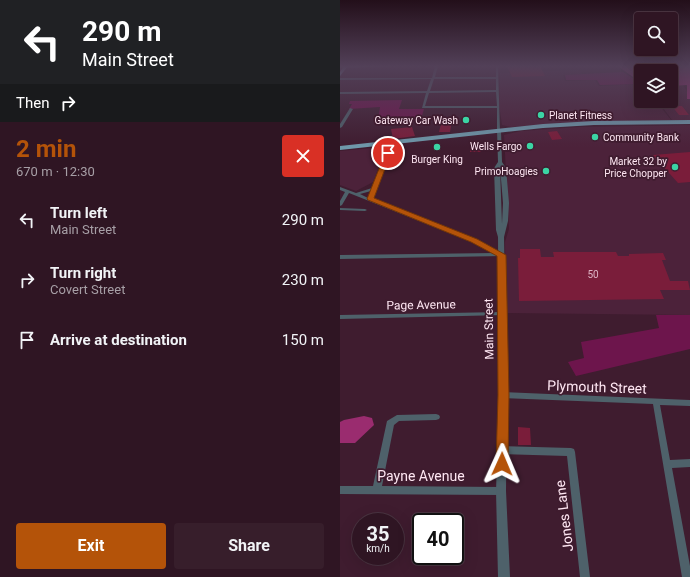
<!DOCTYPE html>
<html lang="en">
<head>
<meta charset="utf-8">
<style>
	body { margin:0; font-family:Roboto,sans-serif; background:#371e2b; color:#f1f3f6; height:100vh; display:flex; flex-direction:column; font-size:15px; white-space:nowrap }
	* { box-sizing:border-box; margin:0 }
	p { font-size:13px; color:#a79fa6 }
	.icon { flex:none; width:22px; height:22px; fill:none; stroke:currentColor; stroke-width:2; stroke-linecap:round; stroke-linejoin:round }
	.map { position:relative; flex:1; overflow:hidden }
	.side { display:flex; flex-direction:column; background:#2f1523; width:340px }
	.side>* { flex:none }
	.banner { background:#202124; color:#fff; overflow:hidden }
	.fabs { position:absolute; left:294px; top:12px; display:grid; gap:8px }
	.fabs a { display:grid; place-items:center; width:44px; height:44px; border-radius:4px; background:#2f1523; box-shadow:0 4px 16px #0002,0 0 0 1px #4a3441; font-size:20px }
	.speed { position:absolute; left:12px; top:513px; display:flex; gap:8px; font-size:20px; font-weight:700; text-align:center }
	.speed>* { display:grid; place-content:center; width:52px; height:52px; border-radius:50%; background:#2f1523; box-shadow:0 4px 16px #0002,0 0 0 1px #4a3441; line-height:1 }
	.speed small { font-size:10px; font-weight:400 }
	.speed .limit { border:2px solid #111; border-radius:6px; background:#fff; color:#111 }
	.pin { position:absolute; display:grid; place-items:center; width:34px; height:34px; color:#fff; margin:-17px; border:2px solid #fff; border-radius:50%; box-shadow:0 1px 4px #0007 }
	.me { position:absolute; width:44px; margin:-22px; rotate:1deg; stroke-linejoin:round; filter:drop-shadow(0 0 3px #0008) }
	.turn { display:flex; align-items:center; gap:14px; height:84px; padding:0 16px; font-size:18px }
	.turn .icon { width:52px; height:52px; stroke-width:2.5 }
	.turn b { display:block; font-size:28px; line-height:34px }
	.then { display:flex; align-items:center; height:38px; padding:0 16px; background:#0003; gap:8px; font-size:15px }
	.round { display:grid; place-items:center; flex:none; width:42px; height:42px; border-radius:4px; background:#371e2b }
	.head { display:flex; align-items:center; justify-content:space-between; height:68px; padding:0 16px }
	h1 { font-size:24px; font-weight:700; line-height:30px; color:#b45309 }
	.button { display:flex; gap:8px; margin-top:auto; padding:8px 16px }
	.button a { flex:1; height:46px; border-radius:4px; background:#b45309; color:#fff; font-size:16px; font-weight:700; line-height:46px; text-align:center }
	.button a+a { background:#371e2b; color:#f1f3f6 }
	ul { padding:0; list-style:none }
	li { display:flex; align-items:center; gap:12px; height:60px; padding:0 16px }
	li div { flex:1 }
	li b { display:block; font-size:15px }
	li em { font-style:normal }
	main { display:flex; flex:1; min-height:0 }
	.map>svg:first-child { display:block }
	.built { fill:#4c223a }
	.green { fill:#6d154c }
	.forest { fill:#9a2c6f }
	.building { fill:#7a1d3a }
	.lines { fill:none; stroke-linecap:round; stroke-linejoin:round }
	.minor { fill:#4e616a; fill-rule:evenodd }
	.tertiary { fill:#4e616a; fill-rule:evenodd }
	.primary { fill:#6f98aa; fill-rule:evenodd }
	.route { fill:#b45309; stroke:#753606 }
	.poi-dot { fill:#3bd4a4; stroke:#3f1c2f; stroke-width:1.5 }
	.labels { text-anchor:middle; stroke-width:3.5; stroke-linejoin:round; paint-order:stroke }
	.far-poi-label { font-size:10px; fill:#fee6f2; stroke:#3f1c2f; text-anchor:end }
	.number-label { font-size:10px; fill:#ddb4c4 }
	.street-label { font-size:12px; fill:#fee6f2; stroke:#3f1c2f }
	.near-street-label { font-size:14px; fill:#fee6f2; stroke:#3f1c2f }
</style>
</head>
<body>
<main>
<section class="side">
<div class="banner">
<div class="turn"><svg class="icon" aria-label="left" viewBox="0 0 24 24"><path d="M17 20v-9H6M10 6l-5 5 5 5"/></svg><div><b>290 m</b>Main Street</div></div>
<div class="then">Then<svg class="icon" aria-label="right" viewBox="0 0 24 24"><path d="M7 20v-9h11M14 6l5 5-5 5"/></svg></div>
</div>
<div class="head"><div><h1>2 min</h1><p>670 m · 12:30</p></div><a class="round" style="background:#d93025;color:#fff"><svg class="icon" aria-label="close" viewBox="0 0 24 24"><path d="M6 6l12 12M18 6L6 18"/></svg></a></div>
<ul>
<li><svg class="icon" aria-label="left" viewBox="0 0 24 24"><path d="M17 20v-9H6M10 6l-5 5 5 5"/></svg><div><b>Turn left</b><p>Main Street</p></div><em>290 m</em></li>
<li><svg class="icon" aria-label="right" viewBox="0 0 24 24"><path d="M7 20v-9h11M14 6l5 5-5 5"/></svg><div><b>Turn right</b><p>Covert Street</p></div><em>230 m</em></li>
<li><svg class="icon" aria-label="arrive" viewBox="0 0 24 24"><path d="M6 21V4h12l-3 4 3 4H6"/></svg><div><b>Arrive at destination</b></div><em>150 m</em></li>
</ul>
<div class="button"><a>Exit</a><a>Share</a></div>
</section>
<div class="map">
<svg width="350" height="577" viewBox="0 0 350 577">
	<rect width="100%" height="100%" fill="#3f1c2f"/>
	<path class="built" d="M239 70 242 74 223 75 225 81 255 80 259 86 301 84V101H316L331 120 254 122 171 127 162 125 159 104 160 73Z
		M331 85H343L350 96V120H332L318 101H331Z
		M350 125V315L166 313 165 242 169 229 164 135 181 131 239 127Z
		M43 147 44 154 33 182 16 191 0 185V151Z"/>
	<path class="green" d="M283 72 301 83V84L260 85 257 80H226L225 75Z
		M62 100 59 109H84L81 119 46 123 45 118 38 119 40 107 9 109 12 104H9L10 101Z
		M316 315H350V349L236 376 228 362 244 358 241 342 319 328Z"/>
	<path class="forest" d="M278 66H350V99H347V85L331 86V71H301V83Z
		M24 416 32 418 34 425 15 443H0V422L4 420Z"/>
	<path class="building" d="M167 66H200L205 76 172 77Z
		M332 106H342L349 115H339Z
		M105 121H112L110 132H99L101 124H104Z
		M72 127 75 136 53 139 51 129Z
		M217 131 222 139 212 140 208 132Z
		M130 143H142L141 152H130Z
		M350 152V182L338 183 313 155Z
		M180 249H200L201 257H214L213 252H276L278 256H289V254L323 253 326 260H322L330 281H348L350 290H320L324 299 179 301 178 258H180Z
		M178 427 190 428 191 445H178Z"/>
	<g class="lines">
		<path class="minor" d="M0 66H55L0 68Z
			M95 66H98L95 77H156V66H158L160 132 157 131V108H82L86 93 0 94V92L87 91 91 79 0 80V78H92ZM94 79H156V90L90 91ZM156 92 157 106H85L89 93Z
			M10 108 13 109 2 127 0 128V124Z
			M45 142 48 143 50 153 32 199 136 240 163 254 164 255 163 256 0 259V255L154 253 132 242 9 193 2 205 0 206V201L5 192 0 190V187L16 193 32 188 46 153ZM31 191 28 198 20 194Z
			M0 208 25 209 27 210 25 211 0 210Z
			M162 312 164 313 165 314 164 315 0 319V315Z
			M163 392 350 400V406L320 405 330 460 350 459V467L332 468 350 566V577H342L313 404 163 398 160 397 159 395 160 393Z
			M96 414 99 415 100 417 99 419 96 420 59 421 54 425 42 486 161 487 164 488 165 491 164 494 161 495 0 494V486H33L47 421 57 415Z
			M162 446 231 448 234 449 235 452 250 577H240L227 456 162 454 159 453 158 450 159 447Z"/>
		<path class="tertiary" d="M157 130 161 131 162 162 166 168 169 203 168 221 164 237 167 395 166 491 170 577H158L156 491 159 395 158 237 156 230 154 168 158 162ZM160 167 163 203 162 224 160 168Z"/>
		<path class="primary" d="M4 66H8L0 76V72Z
			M350 120V124L254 125 203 128 0 150V146L203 124 254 121Z"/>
	</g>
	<linearGradient id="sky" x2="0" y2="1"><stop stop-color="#230f1a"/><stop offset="0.45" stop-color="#524058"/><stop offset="1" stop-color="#524058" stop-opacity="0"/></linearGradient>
	<rect width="350" height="147" fill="url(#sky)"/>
	<path class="route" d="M46 151 51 153 34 198 137 239 166 255 169 395 168 464 167 468 162 469 157 468 156 464 158 395 157 256 131 242 28 200 27 199Z"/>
	<g class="poi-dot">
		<circle cx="201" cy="115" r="4"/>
		<circle cx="126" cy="120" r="4"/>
		<circle cx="255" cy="137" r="4"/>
		<circle cx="190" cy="146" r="4"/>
		<circle cx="97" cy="147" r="4"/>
		<circle cx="335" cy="167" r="4"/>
		<circle cx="206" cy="171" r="4"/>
	</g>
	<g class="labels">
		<g class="far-poi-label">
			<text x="209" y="119" text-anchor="start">Planet Fitness</text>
			<text x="118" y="124">Gateway Car Wash</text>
			<text x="263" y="141" text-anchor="start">Community Bank</text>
			<text x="182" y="150">Wells Fargo</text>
			<text x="97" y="163" text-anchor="middle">Burger King</text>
			<text x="327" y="165">Market 32 by<tspan x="327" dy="12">Price Chopper</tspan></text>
			<text x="198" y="175">PrimoHoagies</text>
		</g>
		<g class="number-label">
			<text x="253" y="278">50</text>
		</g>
		<g class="street-label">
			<text transform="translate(81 305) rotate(-1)" y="4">Page Avenue</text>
			<text transform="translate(149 329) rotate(-91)" y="4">Main Street</text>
		</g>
		<g class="near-street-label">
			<text transform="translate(257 387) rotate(2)" y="5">Plymouth Street</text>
			<text x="81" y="481">Payne Avenue</text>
			<text transform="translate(224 516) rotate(-97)" y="5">Jones Lane</text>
		</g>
	</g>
</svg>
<div class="fabs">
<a><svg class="icon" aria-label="search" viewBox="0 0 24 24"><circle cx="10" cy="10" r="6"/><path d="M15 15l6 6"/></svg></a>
<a><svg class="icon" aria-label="layers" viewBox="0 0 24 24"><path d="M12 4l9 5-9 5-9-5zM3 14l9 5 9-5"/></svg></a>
</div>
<div class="speed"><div>35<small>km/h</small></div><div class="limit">40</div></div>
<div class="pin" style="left:48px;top:153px;background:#d93025"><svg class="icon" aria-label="arrive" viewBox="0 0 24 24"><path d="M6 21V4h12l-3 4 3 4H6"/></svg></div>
<svg class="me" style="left:162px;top:464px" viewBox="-20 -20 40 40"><path d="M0-17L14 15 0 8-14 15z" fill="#b45309" stroke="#fff" stroke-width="4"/></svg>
</div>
</main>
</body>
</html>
